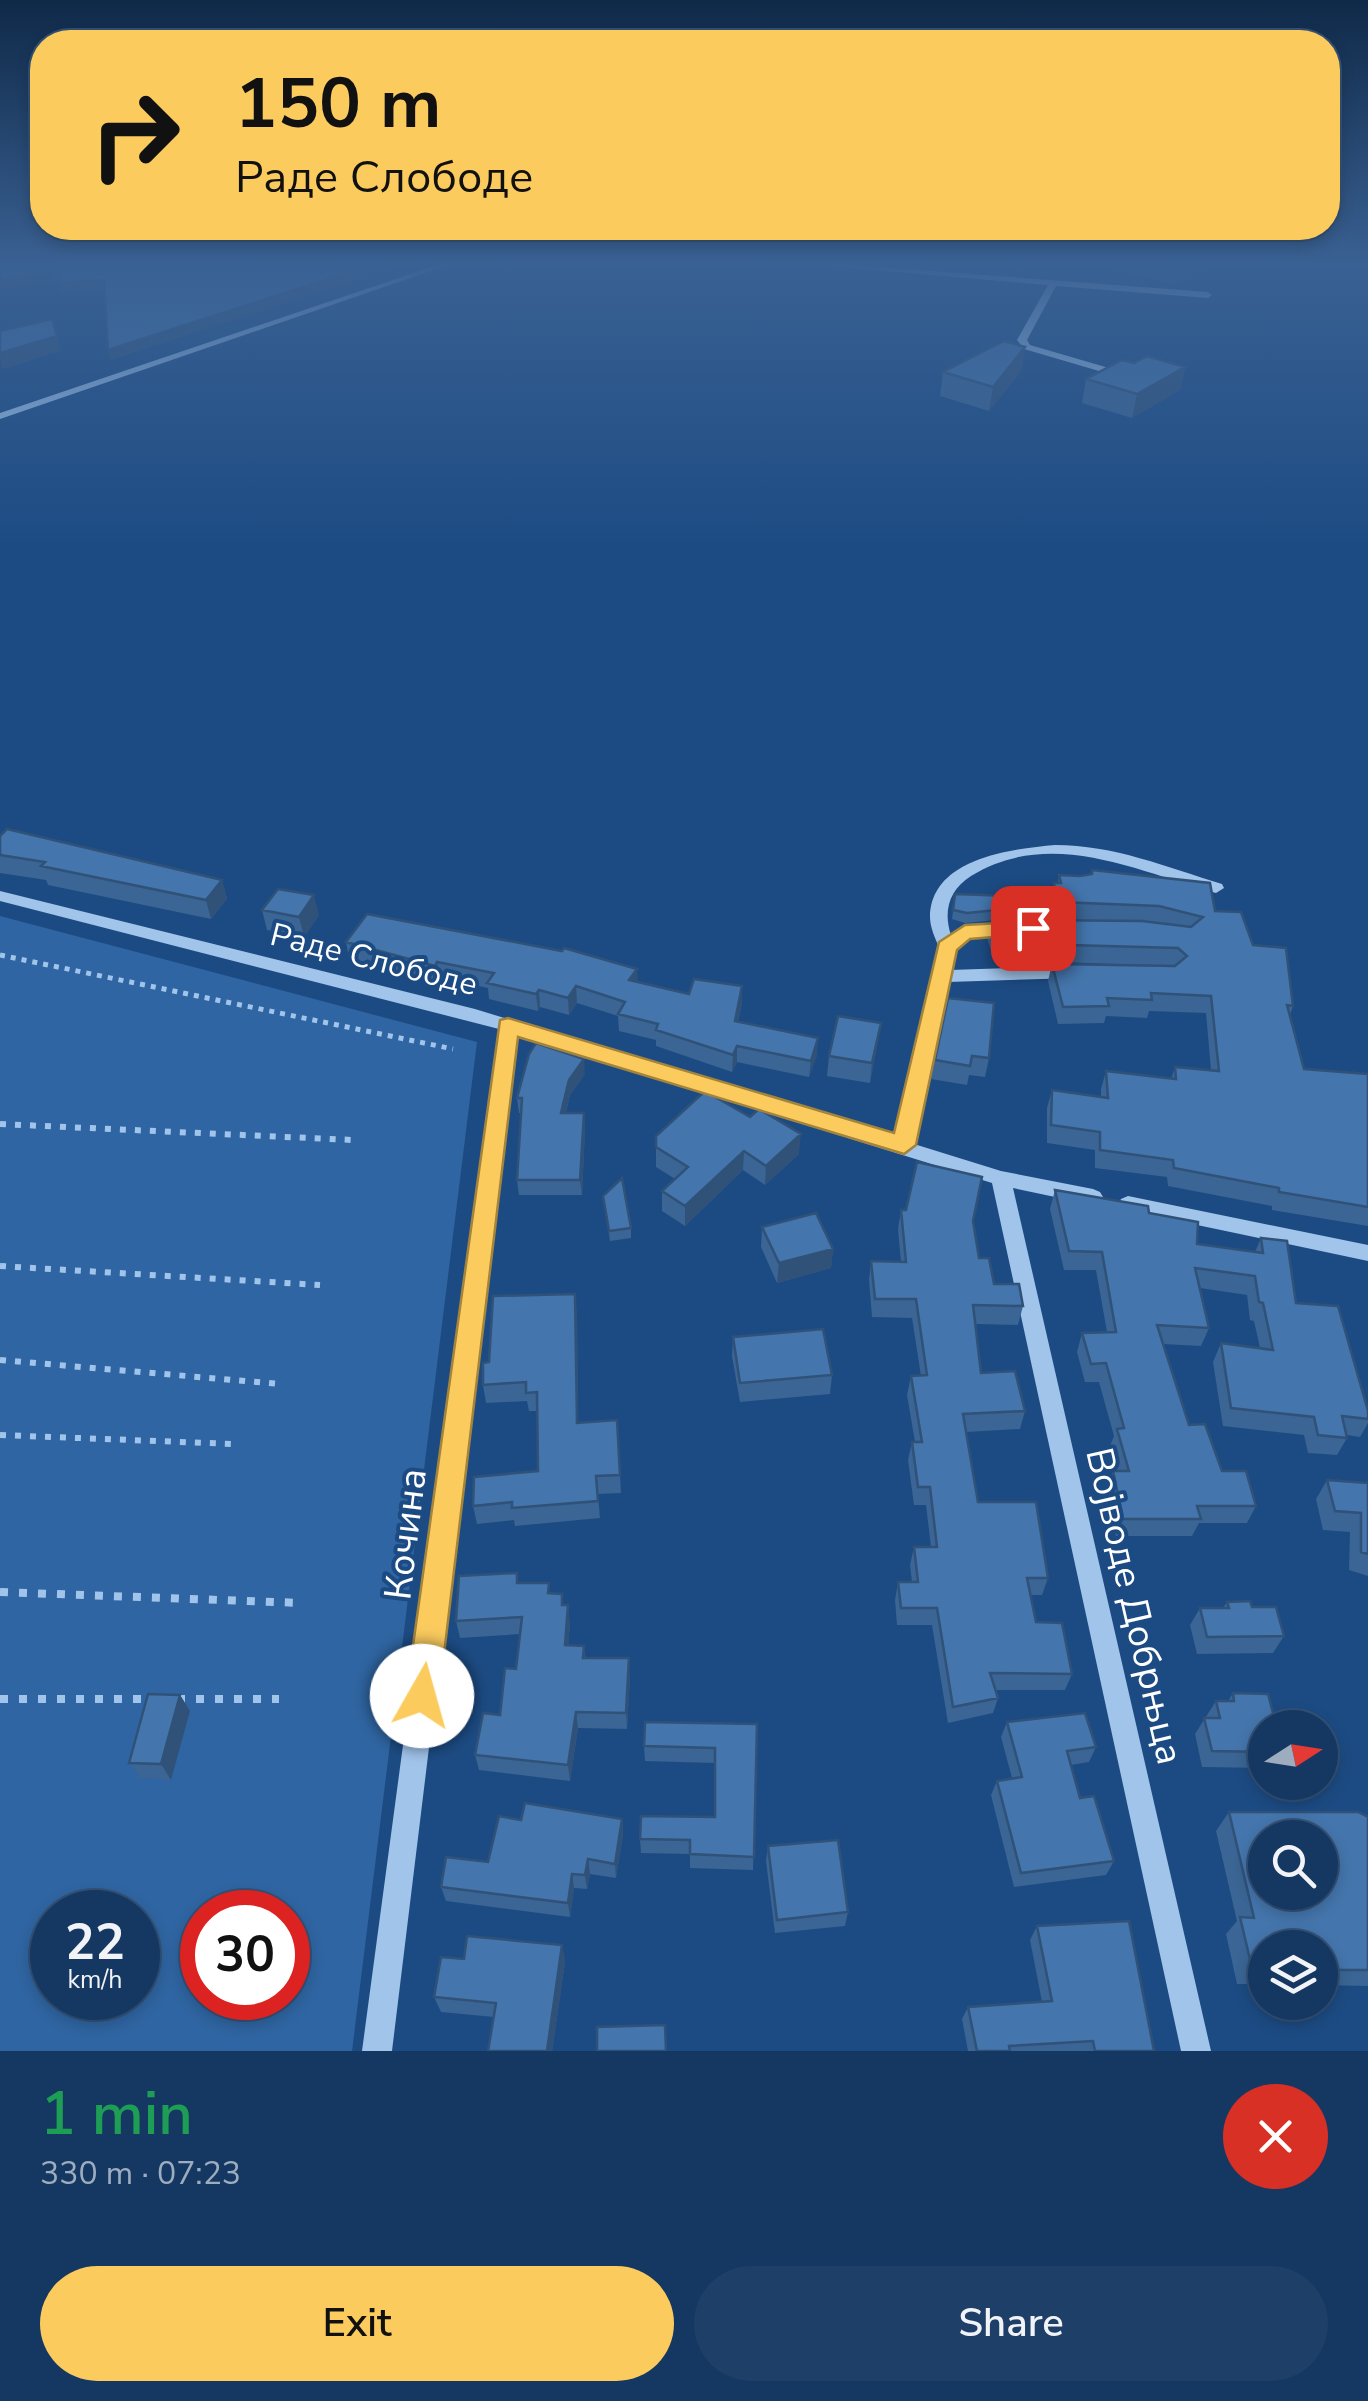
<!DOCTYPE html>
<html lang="en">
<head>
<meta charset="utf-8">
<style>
	body { margin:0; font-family:"Nunito Sans",sans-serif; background:#1e3f68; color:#f1f3f6; height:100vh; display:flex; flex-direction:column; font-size:38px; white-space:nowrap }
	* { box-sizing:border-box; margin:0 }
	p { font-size:32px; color:#9dacbe }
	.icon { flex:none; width:55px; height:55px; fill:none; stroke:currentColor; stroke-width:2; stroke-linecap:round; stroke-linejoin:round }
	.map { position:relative; height:2051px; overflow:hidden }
	.sheet { display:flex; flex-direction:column; background:#153862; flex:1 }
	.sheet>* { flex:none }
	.hud { position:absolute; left:30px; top:30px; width:1310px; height:210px; border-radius:40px; box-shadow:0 5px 15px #0003,0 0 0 2px #345277; background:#fbcb5e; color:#111; overflow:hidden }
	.needle { width:65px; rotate:78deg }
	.controls { position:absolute; left:1248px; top:1710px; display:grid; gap:20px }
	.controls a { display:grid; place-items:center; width:90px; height:90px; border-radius:50%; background:#153862; box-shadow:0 5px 15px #0003,0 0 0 2px #345277; font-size:50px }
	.speed { position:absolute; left:30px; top:1890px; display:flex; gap:20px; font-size:50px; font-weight:700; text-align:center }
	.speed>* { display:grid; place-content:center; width:130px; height:130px; border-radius:50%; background:#153862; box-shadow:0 5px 15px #0003,0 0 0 2px #345277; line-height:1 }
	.speed small { font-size:25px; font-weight:400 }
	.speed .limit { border:15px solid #d22; background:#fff; color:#111 }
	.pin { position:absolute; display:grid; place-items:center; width:85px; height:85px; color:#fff; margin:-42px; border-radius:20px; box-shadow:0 5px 15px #0006 }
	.me { position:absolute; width:110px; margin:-55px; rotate:7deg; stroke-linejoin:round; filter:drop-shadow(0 0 8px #0008) }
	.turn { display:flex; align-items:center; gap:35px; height:210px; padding:0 40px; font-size:45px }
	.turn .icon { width:130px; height:130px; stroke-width:2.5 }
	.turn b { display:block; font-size:70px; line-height:85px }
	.round { display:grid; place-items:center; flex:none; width:105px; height:105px; border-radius:52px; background:#1e3f68 }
	.overview { display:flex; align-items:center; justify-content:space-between; height:170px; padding:0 40px }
	h1 { font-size:60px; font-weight:600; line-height:75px; color:#1e9e55 }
	.button { display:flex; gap:20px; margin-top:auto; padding:20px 40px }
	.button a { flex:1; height:115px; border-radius:60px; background:#fbcb5e; color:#111; font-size:40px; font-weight:600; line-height:115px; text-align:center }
	.button a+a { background:#1e3f68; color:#f1f3f6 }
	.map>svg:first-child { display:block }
	.green { fill:#2f65a2; fill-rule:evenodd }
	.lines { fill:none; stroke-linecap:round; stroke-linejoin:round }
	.path-far2 { stroke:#a1c4eb; stroke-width:5; stroke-dasharray:5 6; stroke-linecap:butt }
	.path-far1 { stroke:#a1c4eb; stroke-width:6; stroke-dasharray:6 9; stroke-linecap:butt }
	.path { stroke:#a1c4eb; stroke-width:8; stroke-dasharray:8 11; stroke-linecap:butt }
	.minor { fill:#a1c4eb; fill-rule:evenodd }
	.wall { fill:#3a6594 }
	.shaded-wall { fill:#305278 }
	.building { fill:#4475ac; stroke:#305278; stroke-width:2.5; fill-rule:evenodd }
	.route { fill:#fbcb5e; stroke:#a3843d; stroke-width:2.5 }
	.labels { text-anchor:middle; stroke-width:8; stroke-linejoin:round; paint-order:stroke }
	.street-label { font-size:32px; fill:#fff; stroke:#1c4b83 }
	.near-street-label { font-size:38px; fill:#fff; stroke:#1c4b83 }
</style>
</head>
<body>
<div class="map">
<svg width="1368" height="2051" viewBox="0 0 1368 2051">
	<rect width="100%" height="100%" fill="#1c4b83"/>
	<path class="green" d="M0 916 477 1042 352 2051H0ZM52 1912H138V1998H52ZM202 1912H288V1998H202Z"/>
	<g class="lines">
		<path class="path-far2" d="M0 955 453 1049"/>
		<path class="path-far1" d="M0 1124 353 1140
			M0 1266 320 1285
			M0 1360 280 1384
			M0 1435 234 1444"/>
		<path class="path" d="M0 1592 303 1603
			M0 1699H151
			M177 1699H279"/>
		<path class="minor" d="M443 263H454L0 419V413Z
			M796 263H826L1208 292 1212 295 1208 298 1056 286 1027 340 1030 345 1126 373V377L1123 378 1024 349 1017 340 1048 285Z
			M1055 845C1114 845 1166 867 1222 884L1224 888 1216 893C1136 871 1051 827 971 876 949 890 943 911 951 935L965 927 1053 925 1061 930 1053 935 969 937 955 949 950 970 1074 966 1082 972 1074 978 948 982 914 1144 1001 1171 1093 1189 1100 1192 1103 1197 1100 1202 1093 1205 1013 1188 1211 2051H1181L992 1183 516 1034 392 2051H362L499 1029 0 901V891L475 1009 896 1138 939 947C935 938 930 927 930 917 931 858 1011 849 1055 845Z
			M1128 1196 1368 1245V1261L1121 1209 1118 1204 1121 1199Z"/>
	</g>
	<path class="wall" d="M405 263 110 360 108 350 105 289 62 292 60 283 55 282 0 289V265Z
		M1106 263H1213L1174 284 1105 267Z
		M1134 363 1185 367 1180 390 1132 418 1082 403 1086 379Z
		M1022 370 989 411 940 396 943 372Z
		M0 836 222 880 227 899 211 919 48 885 46 880 0 873Z
		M1092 870 1215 911 1253 945 1293 1006 1290 1015 1304 1069 1368 1074V1226L1272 1210V1206L1168 1186 1167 1177 1095 1168V1150L1047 1143V1108L1052 1090 1101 1097V1089L1106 1071 1171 1079 1175 1067 1211 1070 1206 1013 1149 1011 1147 1018 1106 1016 1104 1023 1058 1024 1048 981 1052 964 1174 966 1030 961V937L1033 920H1083L1030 919V907L1034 890H1052L1054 883H1058L1059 875 1080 876 1091 874Z
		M955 894 1009 896 1005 919 965 923 952 919Z
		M262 910 319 915 304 937 267 930Z
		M1005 927 1000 963H995L987 938 989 928Z
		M346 942 638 982 689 994 742 986V1003L738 1022 817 1055 809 1077 737 1062 732 1072 656 1046V1040L619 1031 618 1016 577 1003 569 1015 540 1007 538 1011 489 999 488 988 440 978 437 982 349 958Z
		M948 998 989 1058 985 1077 969 1075 967 1085 931 1079Z
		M881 1023 870 1083 827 1076 829 1056Z
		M585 1074 570 1095 566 1113H584L585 1128 582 1195H519L517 1180 521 1113H519L517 1098Z
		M656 1136 799 1154 765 1185 743 1170 685 1226 662 1211V1191L675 1179 656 1167Z
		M1055 1190 1149 1213 1197 1244 1255 1252 1261 1238 1296 1303 1368 1411V1423L1360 1437 1347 1435V1438L1337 1455 1308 1453 1304 1435 1223 1426 1213 1362 1221 1343 1260 1348 1254 1321 1250 1320 1247 1295 1200 1288 1209 1328 1201 1346 1163 1344 1189 1425 1222 1471 1256 1506 1247 1523H1199L1192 1536H1116L1106 1488 1113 1471H1117L1110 1446 1114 1436 1099 1382H1085L1077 1352 1082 1333 1107 1332 1096 1270H1064L1050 1209Z
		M603 1196 631 1228V1238L610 1241Z
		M901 1210 973 1221 979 1258 994 1284 1023 1306 1018 1325 976 1324 981 1373 1025 1411 1020 1429 966 1432 978 1502 1048 1578 1042 1595H1031L1036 1622 1072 1674 1065 1690H996L998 1698 993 1713 948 1723 932 1625H897L895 1600 898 1582H912L910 1565 914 1547H931L926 1505H914L908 1460 912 1442H915L907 1395 911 1376H921L912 1318 872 1317 869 1280 871 1261 901 1262 898 1229Z
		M762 1227 833 1249 831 1268 777 1283 761 1247Z
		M577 1313 578 1422 617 1420 621 1493 598 1494 600 1518 515 1526 514 1520 477 1524 473 1506 538 1471 537 1411H529L527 1401 486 1403 483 1385 489 1362Z
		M733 1337 832 1375 830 1394 740 1402 732 1356Z
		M1327 1480 1368 1483V1576L1349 1570 1350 1532 1323 1530 1316 1499Z
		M519 1583 550 1593 564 1605 570 1623 568 1645 584 1646 585 1658 630 1675 627 1729 578 1728 570 1781 479 1770 475 1755 500 1715 516 1669 520 1634 460 1638 456 1621Z
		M1227 1602 1284 1636 1273 1653 1197 1654 1190 1625 1200 1608H1223Z
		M1233 1693 1265 1728V1768L1202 1767 1195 1734 1216 1701H1228Z
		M180 1695 190 1711 171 1780 140 1778 129 1763Z
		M1007 1722 1096 1747 1089 1762 1071 1765 1080 1798 1114 1861 1106 1875 1014 1887 991 1795 997 1781 1012 1778 1001 1737Z
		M757 1724 753 1870 690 1868V1854L641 1853 640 1839 714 1817V1763L645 1761 644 1746Z
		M1229 1812 1368 1817V1986L1320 1985V1948H1265V1984H1237L1226 1934 1237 1921 1216 1831Z
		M622 1819 623 1834 616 1878 590 1874 587 1889 574 1888 570 1917 446 1901 441 1887 488 1862 521 1820Z
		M768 1846 848 1912 845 1926 775 1933 766 1861Z
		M1037 1926 1154 2051H968L962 2019 968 2007 1042 2002 1030 1940Z
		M562 1945 565 1962 552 2051H488L494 2017 441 2012 434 1997 464 1959Z"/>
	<path class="shaded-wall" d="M377 263H405L110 360 108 350Z
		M1190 263H1213L1174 284 1177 270Z
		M53 273 55 282 0 289V279Z
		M104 280 107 289 62 292 60 283Z
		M57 336 61 351 2 369 0 353Z
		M1025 347 1022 370 989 411 993 387Z
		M1185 367 1180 390 1132 418 1137 394Z
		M222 880 227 899 211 919 206 900Z
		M314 895 319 915 304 937 299 917Z
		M437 962 440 978 437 982 435 966Z
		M637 969 638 985 629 980Z
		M576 986 577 1003 569 1015 568 998Z
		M742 986V1003L734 1038 735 1021Z
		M539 990 540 1007 538 1011 536 994Z
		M881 1023 878 1043 870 1083 872 1063Z
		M818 1038 817 1055 809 1077 811 1061Z
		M737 1046V1062L732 1072 733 1055Z
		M584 1059 585 1074 570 1095 562 1128 561 1113 569 1080Z
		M584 1113 585 1128 582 1195 580 1180Z
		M801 1134 799 1154 765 1185 766 1166Z
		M744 1151 743 1170 685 1226V1206Z
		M833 1249 831 1268 777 1283 779 1263Z
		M575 1294 577 1313 578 1441 577 1423Z
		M568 1605 570 1623 567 1662 565 1645Z
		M629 1658 630 1675 627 1729 626 1713Z
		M180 1695 190 1711 171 1780 161 1764Z
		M576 1712 578 1728 570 1781 568 1765Z
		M622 1819 623 1834 616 1878 615 1864Z
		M588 1859 590 1874 587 1889 585 1875Z
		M572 1874 574 1888 570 1917 568 1903Z
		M562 1945 565 1962 552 2051H547Z"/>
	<path class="building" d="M18 263H377L108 350 104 280 60 283V274L53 273 0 279V265Z
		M1146 263H1190L1177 270Z
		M52 319 57 336 0 353V331Z
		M1004 341 1025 347 993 387 943 372Z
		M1147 356 1185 367 1137 394 1086 379 1122 360 1134 363Z
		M7 829 222 880 206 900 41 866 45 862 0 855V836Z
		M1092 870 1210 883 1215 911 1241 912 1253 945 1286 948 1293 1006 1287 1005 1304 1069 1368 1074V1207L1279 1192V1188L1174 1168 1173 1160 1100 1150V1132L1051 1125 1052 1090 1108 1098 1106 1071 1176 1079 1175 1067 1219 1071 1211 996 1151 993 1152 1000 1107 998 1109 1006 1063 1007 1052 964 1175 966 1187 956 1178 948 1033 944V920L1142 921 1191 927 1203 917 1159 906 1034 901V890H1055L1054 883H1061L1059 875 1080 876 1092 874Z
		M278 889 314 895 299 917 262 910Z
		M955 894 1009 896 1007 909 967 913 953 910Z
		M367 914 562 951 564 948 637 969 629 980 689 994 694 979 742 986 735 1021 818 1038 811 1061 737 1046 733 1055 656 1030 658 1024 618 1014 625 1002 576 986 568 998 539 990 536 994 487 983 494 973 437 962 435 966 346 942Z
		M1005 927 1002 953H997L989 928Z
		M948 998 994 1003 989 1058 972 1056 970 1066 935 1060Z
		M838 1016 881 1023 872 1063 829 1056Z
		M536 1043 584 1059 569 1080 561 1113H584L580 1180H517L522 1098H517L529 1054Z
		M705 1091 750 1117 759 1109 801 1134 766 1166 744 1151 685 1206 662 1191 688 1167 656 1147V1136Z
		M917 1162 982 1177 973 1221 979 1258H989L994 1284H1019L1023 1306 973 1305 981 1373 1015 1371 1025 1411 963 1414 978 1502H1036L1048 1578H1027L1036 1622 1062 1623 1072 1674 990 1673 998 1698 953 1707 937 1608H901L898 1582H918L914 1547H937L930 1487H918L912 1442H922L911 1376 927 1375 916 1299H875L871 1261 906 1262 901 1210H906Z
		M622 1178 631 1228 609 1231 603 1196Z
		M1055 1190 1148 1206 1149 1213 1198 1222 1197 1244 1263 1253 1261 1238 1287 1241 1296 1303 1338 1306 1368 1411V1419L1342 1416 1347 1438 1318 1435 1314 1417 1231 1408 1221 1343 1273 1350 1263 1303 1259 1302 1255 1276 1195 1268 1209 1328 1157 1325 1189 1425 1205 1424 1222 1471H1246L1256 1506H1197L1201 1519H1123L1113 1471H1129L1117 1429 1124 1428 1106 1363 1091 1364 1082 1333 1116 1332 1102 1252 1069 1251Z
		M816 1213 833 1249 779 1263 762 1227Z
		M575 1294 577 1423 617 1420 620 1475 596 1476 598 1501 512 1508V1502L473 1506 474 1477 538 1471 537 1392 526 1393V1382L483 1385V1363L489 1362 493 1296Z
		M823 1329 832 1375 740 1383 733 1337Z
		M1327 1480 1368 1483V1554L1361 1552V1513L1335 1511Z
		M517 1573V1583H549L548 1593 562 1594V1605H568L565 1645 584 1646 583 1658H629L626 1713 576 1712 568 1765 475 1755 483 1713 500 1715 505 1668 516 1669 522 1617 456 1621 459 1576Z
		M1250 1601 1252 1607H1276L1284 1636 1207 1637 1200 1608H1229L1227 1602Z
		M1233 1693 1268 1694 1277 1728H1265V1752L1212 1751 1204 1718H1220L1216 1701H1234Z
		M148 1694 180 1695 161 1764 129 1763Z
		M1085 1713 1096 1747 1067 1751 1080 1798 1094 1796 1114 1861 1021 1873 997 1781 1022 1777 1007 1722Z
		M645 1722 757 1724 754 1857 690 1854V1840L640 1839 641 1816 715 1817V1748L644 1746Z
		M525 1803 622 1819 615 1864 588 1859 585 1875 572 1874 568 1903 441 1887 446 1857 488 1862 499 1816 521 1820Z
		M1229 1812H1358L1368 1817V1970H1320V1948H1265V1968H1252L1240 1917 1254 1918ZM1265 1838H1320V1892H1265Z
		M838 1840 848 1912 777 1920 768 1846Z
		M1129 1921 1154 2051H1095L1093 2041 1009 2046 1010 2051H977L968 2007 1052 2001 1037 1926Z
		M467 1936 562 1945 547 2051H488L496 2003 434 1997 441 1957 464 1959Z
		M665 2025 666 2051H597V2027Z"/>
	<linearGradient id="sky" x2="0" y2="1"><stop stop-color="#0f2948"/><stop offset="0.48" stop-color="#3a6193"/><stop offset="1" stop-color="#3a6193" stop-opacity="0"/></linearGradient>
	<rect width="1368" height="550" fill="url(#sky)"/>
	<path class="route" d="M1033 921 1041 923V933L970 939 957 950 916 1145 904 1154 518 1037 439 1696 434 1708 422 1713 410 1708 406 1696 500 1020 508 1018 894 1133 939 942 965 925Z"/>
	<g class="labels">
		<g class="street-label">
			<text transform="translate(374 959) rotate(14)" y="11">Раде Слободе</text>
		</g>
		<g class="near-street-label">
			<text transform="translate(405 1534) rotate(-83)" y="13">Кочина</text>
			<text transform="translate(1135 1606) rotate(77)" y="13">Војводе Добрњца</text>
		</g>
	</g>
</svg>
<div class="controls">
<a><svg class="needle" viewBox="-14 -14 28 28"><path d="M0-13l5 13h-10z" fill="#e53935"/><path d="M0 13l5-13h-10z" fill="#9dacbe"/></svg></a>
<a><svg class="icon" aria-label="search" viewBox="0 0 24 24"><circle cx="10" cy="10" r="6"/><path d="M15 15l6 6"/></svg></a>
<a><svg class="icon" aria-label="layers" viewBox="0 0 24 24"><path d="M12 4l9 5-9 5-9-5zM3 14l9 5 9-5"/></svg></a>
</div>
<div class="speed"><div>22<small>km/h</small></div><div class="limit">30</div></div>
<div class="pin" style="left:1033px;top:928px;background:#d93025"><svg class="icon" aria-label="arrive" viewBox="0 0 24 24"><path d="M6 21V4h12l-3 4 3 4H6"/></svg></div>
<svg class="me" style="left:422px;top:1696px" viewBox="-20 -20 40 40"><circle r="19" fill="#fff"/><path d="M0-13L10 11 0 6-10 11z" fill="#fbcb5e"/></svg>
<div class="hud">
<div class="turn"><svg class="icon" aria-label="right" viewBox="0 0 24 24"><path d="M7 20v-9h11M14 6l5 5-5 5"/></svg><div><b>150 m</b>Раде Слободе</div></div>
</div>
</div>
<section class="sheet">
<div class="overview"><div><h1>1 min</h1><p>330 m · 07:23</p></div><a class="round" style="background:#d93025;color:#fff"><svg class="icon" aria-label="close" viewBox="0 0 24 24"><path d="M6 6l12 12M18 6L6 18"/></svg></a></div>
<div class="button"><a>Exit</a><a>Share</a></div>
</section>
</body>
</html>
